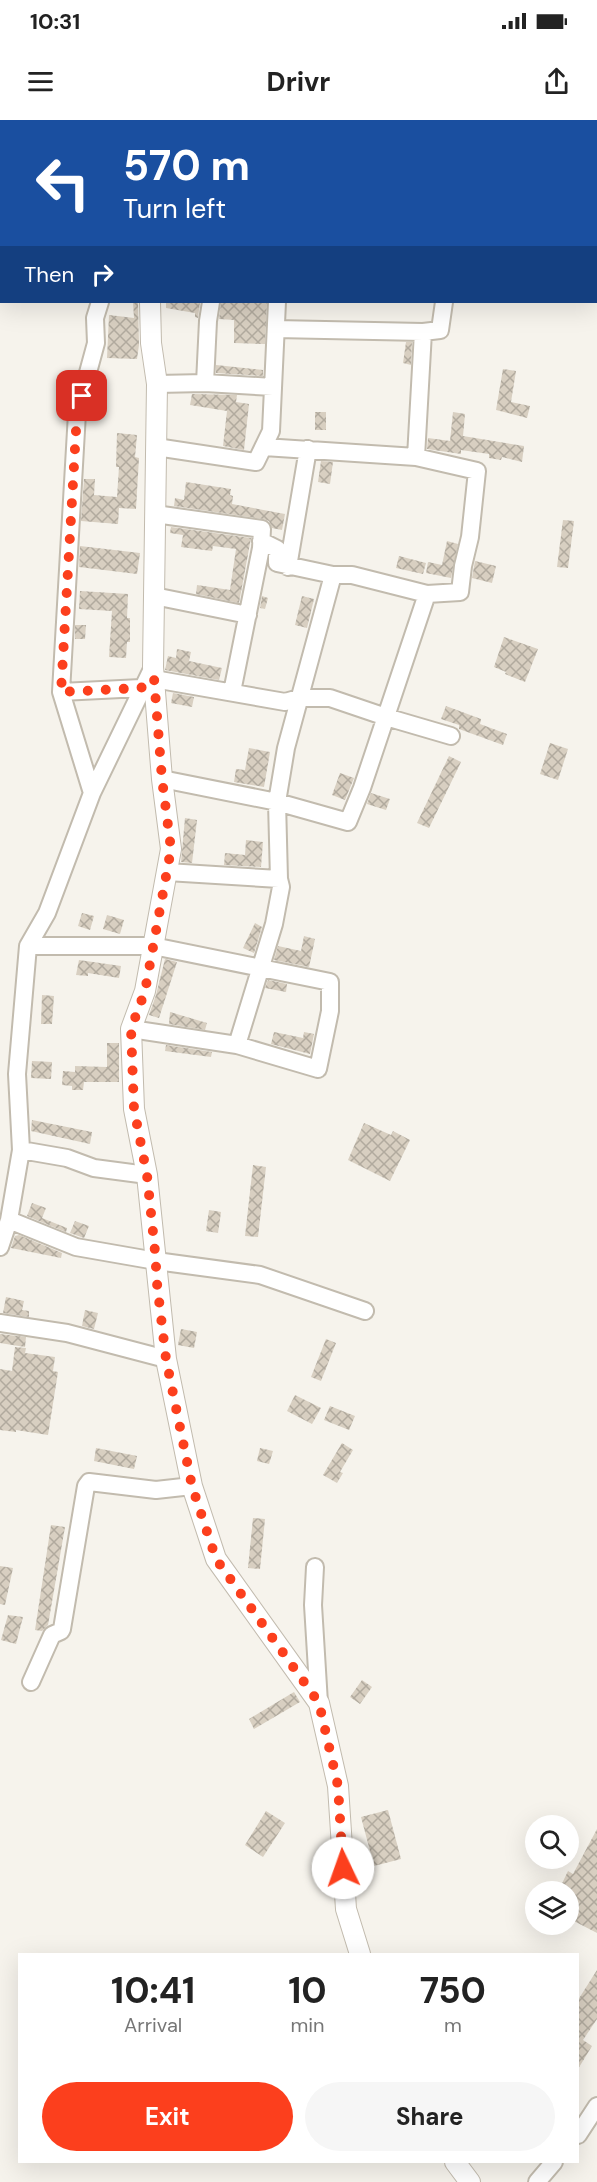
<!DOCTYPE html>
<html lang="en">
<head>
<meta charset="utf-8">
<style>
	body { margin:0; font-family:"DM Sans",sans-serif; background:#f6f6f6; color:#222; height:100vh; display:flex; flex-direction:column; font-size:22px; white-space:nowrap }
	* { box-sizing:border-box; margin:0 }
	p { font-size:20px; color:#767676 }
	.icon { flex:none; width:33px; height:33px; fill:none; stroke:currentColor; stroke-width:2; stroke-linecap:round; stroke-linejoin:round }
	.map { position:relative; flex:1; overflow:hidden }
	.details { position:absolute; left:18px; top:1833px; width:561px; height:210px; display:flex; flex-direction:column; background:#fff; border-radius:0px; box-shadow:0 6px 24px #0002 }
	.details>* { flex:none }
	.guide { position:absolute; left:0px; top:0px; width:597px; height:183px; box-shadow:0 6px 24px #0002; background:#1a4fa0; color:#fff; overflow:hidden }
	.controls { position:absolute; left:525px; top:1695px; display:grid; gap:12px }
	.controls a { display:grid; place-items:center; width:54px; height:54px; border-radius:50%; background:#fff; box-shadow:0 6px 24px #0002; font-size:30px }
	.pin { position:absolute; display:grid; place-items:center; width:51px; height:51px; color:#fff; margin:-26px; border-radius:12px; box-shadow:0 3px 9px #0006 }
	.me { position:absolute; width:66px; margin:-33px; rotate:357deg; stroke-linejoin:round; filter:drop-shadow(0 0 4px #0008) }
	.turn { display:flex; align-items:center; gap:21px; height:126px; padding:0 24px; font-size:27px }
	.turn .icon { width:78px; height:78px; stroke-width:2.5 }
	.turn b { display:block; font-size:42px; line-height:51px }
	.then { display:flex; align-items:center; height:57px; padding:0 24px; background:#0003; gap:12px; font-size:22px }
	.eta { display:flex; justify-content:space-evenly; align-items:center; height:102px; text-align:center }
	.eta b { font-size:36px; font-weight:700; line-height:42px }
	.cta { display:flex; gap:12px; margin-top:auto; padding:12px 24px }
	.cta a { flex:1; height:69px; border-radius:36px; background:#fc3f1d; color:#fff; font-size:24px; font-weight:700; line-height:69px; text-align:center }
	.cta a+a { background:#f6f6f6; color:#222 }
	.status { display:flex; justify-content:space-between; align-items:center; height:42px; padding:0 30px; background:#fff; direction:ltr }
	.status svg { height:16px; fill:currentColor }
	header { display:flex; justify-content:space-between; align-items:center; height:78px; padding:0 24px; background:#fff; font-size:27px; font-weight:700 }
	.map>svg:first-child { display:block }
	.building { fill:url(#building-cross-hatch) }
	.lines { fill:none; stroke-linecap:round; stroke-linejoin:round }
	.minor-casing { stroke:#c2bbae; stroke-width:20 }
	.tertiary-casing { stroke:#c2bbae; stroke-width:22 }
	.minor { stroke:#fff; stroke-width:16 }
	.tertiary { stroke:#fff; stroke-width:20 }
	.route { stroke:#fc3f1d; stroke-width:10; stroke-dasharray:0 18 }
</style>
</head>
<body>
<div class="status"><b>10:31</b><svg viewBox="0 0 49 12"><path d="M0 12V9h3v3zM5 12V6h3v6zM10 12V3h3v9zM15 12V0h3v12zM26 1h20v11H26zM47 4h2v5h-2z"/></svg></div>
<header><svg class="icon" aria-label="menu" viewBox="0 0 24 24"><path d="M4 6h16M4 12h16M4 18h16"/></svg>Drivr<svg class="icon" aria-label="share" viewBox="0 0 24 24"><path d="M12 15V3M7 8l5-5 5 5M5 13v7h14v-7"/></svg></header>
<div class="map">
<svg width="597" height="2062" viewBox="0 0 597 2062">
	<defs>
		<pattern id="building-cross-hatch" width="8" height="8" patternUnits="userSpaceOnUse" patternTransform="scale(1.5)"><rect width="8" height="8" fill="#d8cfc1"/><path d="M0 0l8 8M0 8l8-8" fill="none" stroke="#b1aa9e"/></pattern>
	</defs>
	<rect width="100%" height="100%" fill="#f6f3ec"/>
	<path class="building" d="M133 182H138L139 225 137 239 107 238 109 195 134 198Z
		M166 182H200L198 198 195 197V193L166 188Z
		M221 182H267L265 224 234 223V200L219 199Z
		M406 222H412L411 245 403 243Z
		M216 245 263 250V256L216 253Z
		M503 249 516 251 511 282 530 286 527 298 496 290Z
		M192 274 237 275 236 282 249 284 244 330 223 326 227 291 190 285Z
		M315 292H326V310H315Z
		M453 292 465 294 463 316 524 326 522 342 502 337 501 340 489 338V334L461 330V334L427 329 428 318 450 321Z
		M117 313 137 315 135 337 139 338 136 389 119 388 118 404 81 401 84 359H95L94 375 117 377 119 347H116Z
		M321 341 333 342 330 364 318 362Z
		M186 362 231 369 230 375 233 376 232 384 285 394 282 410 272 408 269 401 263 399 174 386 175 378 184 380Z
		M563 400 574 401 568 448 557 447Z
		M171 407 251 418 239 483 196 474 197 465 230 470 236 429 213 426 212 431 181 427 183 415 170 413Z
		M447 421 458 424 451 458 426 453 428 442 442 445Z
		M80 426 140 433 137 454 79 447Z
		M399 436 426 443 423 454 396 448Z
		M475 441 496 446 492 463 472 458Z
		M80 471 128 474 127 498H130V522H127L126 538 109 537 112 491 79 489Z
		M262 476 268 478 265 489 260 488Z
		M302 476 314 479 307 508 295 505Z
		M75 505H86L85 519H75Z
		M504 517 538 529 525 562 505 554 506 552 494 547Z
		M177 529 191 532 189 541 222 548 219 560 165 550 168 536 176 538Z
		M173 573 194 577 192 587 171 583Z
		M446 586 481 599 480 604 507 614 503 625 459 609V605L441 599Z
		M550 623 568 629 558 660 540 654Z
		M249 628 270 632 264 667 234 662 236 649 245 650Z
		M449 636 461 642 429 708 417 703Z
		M340 653 354 658 345 680 332 675Z
		M371 673 390 679 386 690 367 684Z
		M185 698 197 700 192 743 181 742Z
		M246 720 263 722 261 747 224 745 225 733 245 735Z
		M82 793 94 796 90 810 78 806Z
		M107 795 124 800 120 814 103 809Z
		M255 803 262 807 254 833 243 828Z
		M304 816 315 819 309 847 274 840 278 826 301 831Z
		M165 839 177 842 159 898 149 895 156 875Z
		M79 840 121 846 119 858 88 853V856L76 855Z
		M268 860 287 864 286 872 265 868Z
		M42 875 54 876 52 904H41Z
		M170 892 207 903 205 910 169 904Z
		M274 912 303 918 304 912 314 914 310 934 271 924Z
		M107 923H119V962H84L83 970H72V966L62 965 63 951 75 952V946L107 947Z
		M166 925 212 932 211 937 165 931Z
		M32 941 52 942 51 959 31 958Z
		M32 1000 92 1012 90 1024 31 1011Z
		M364 1003 391 1015 393 1011 410 1020 390 1061 348 1040Z
		M253 1045 266 1047 258 1117 245 1116Z
		M32 1083 46 1088 42 1098 67 1108 66 1112 27 1096Z
		M209 1090 221 1092 218 1113 206 1111Z
		M75 1101 89 1106 84 1118 70 1113Z
		M19 1115 62 1133 61 1138 11 1128 15 1116Z
		M6 1177 24 1181 22 1190 29 1191V1197L3 1193Z
		M85 1190 98 1193 94 1209 82 1206Z
		M181 1209 197 1212 194 1228 178 1225Z
		M0 1214 26 1217 25 1227 0 1223Z
		M326 1219 336 1223 321 1261 311 1257Z
		M15 1227 26 1228 25 1233 55 1237 53 1251 58 1252 48 1315 16 1310V1312L0 1310V1249L12 1251Z
		M295 1275 321 1288 312 1304 287 1291Z
		M330 1286 355 1296 349 1310 324 1300Z
		M342 1323 353 1330 340 1352 343 1353 337 1363 323 1355Z
		M96 1328 137 1336 134 1349 94 1341Z
		M260 1328 273 1331 269 1344 257 1341Z
		M253 1398 265 1399 260 1449 248 1448Z
		M51 1405 65 1407 48 1505 42 1511 35 1510Z
		M0 1446 13 1448 5 1485 0 1484Z
		M8 1495 23 1497 16 1524 1 1520Z
		M362 1560 372 1567 360 1584 350 1577Z
		M294 1572 300 1582 254 1609 249 1599Z
		M388 1690 401 1739 374 1746 361 1697Z
		M266 1691 285 1703 263 1737 245 1725Z
		M597 1709V1813L568 1798V1772H558L568 1751 573 1754Z
		M597 1850V1899L583 1920 592 1926 578 1949V1880Z"/>
	<g class="lines">
		<g class="minor-casing">
			<path id="minor" d="M0 17 2 18
				M276 209 423 212 416 337
				M423 212 440 210 444 182
				M205 263 208 201 211 182
				M157 264 205 263 273 267
				M156 327 256 342 271 311 277 182
				M155 394 262 409 261 428 232 572
				M261 421 277 429V443L333 455H352L427 474 460 472 463 446 470 417 477 351 416 337 264 327
				M288 447 308 329
				M154 476 248 495
				M61 572 141 568 154 559 285 582 299 578H330L386 597 451 616
				M162 659 277 682 348 702 362 668 427 474
				M92 673 61 572 77 293 96 223 95 198 100 182
				M167 752 279 759
				M28 826H153L330 862V891L318 949 237 925 131 909
				M237 925 274 804 281 767 279 759 277 682 286 628 333 455
				M21 1030 67 1038 94 1048 147 1055
				M9 1100 76 1127 156 1141 260 1155 365 1191
				M0 1127 9 1100 21 1030 17 954 28 826 47 793 92 673 153 547
				M0 1203 67 1213 166 1239
				M315 1447 313 1485 319 1583
				M31 1562 52 1515 61 1511 62 1509 86 1366 89 1362 156 1370 192 1366
				M578 2015 597 1986
				M537 2062 554 2042"/>
		</g>
		<g class="tertiary-casing">
			<path id="tertiary" d="M284 2V0
				M150 182 151 223 157 264 153 547 162 659 171 729 145 871 131 909 134 989 147 1055 166 1239 192 1366 216 1439 319 1583 338 1666 346 1789 360 1834
				M455 2042 470 2062"/>
		</g>
		<use href="#minor" class="minor"/>
		<use href="#tertiary" class="tertiary"/>
	</g>
	<g class="lines">
		<path class="route" d="M82 276 77 293 61 572 141 568 154 558 162 659 171 729 145 871 131 909 134 989 147 1055 156 1141V1155L166 1239 192 1366 216 1439 319 1583 338 1666 343 1748"/>
	</g>
</svg>
<div class="controls">
<a><svg class="icon" aria-label="search" viewBox="0 0 24 24"><circle cx="10" cy="10" r="6"/><path d="M15 15l6 6"/></svg></a>
<a><svg class="icon" aria-label="layers" viewBox="0 0 24 24"><path d="M12 4l9 5-9 5-9-5zM3 14l9 5 9-5"/></svg></a>
</div>
<div class="pin" style="left:82px;top:276px;background:#d93025"><svg class="icon" aria-label="arrive" viewBox="0 0 24 24"><path d="M6 21V4h12l-3 4 3 4H6"/></svg></div>
<svg class="me" style="left:343px;top:1748px" viewBox="-20 -20 40 40"><circle r="19" fill="#fff"/><path d="M0-13L10 11 0 6-10 11z" fill="#fc3f1d"/></svg>
<div class="guide">
<div class="turn"><svg class="icon" aria-label="left" viewBox="0 0 24 24"><path d="M17 20v-9H6M10 6l-5 5 5 5"/></svg><div><b>570 m</b>Turn left</div></div>
<div class="then">Then<svg class="icon" aria-label="right" viewBox="0 0 24 24"><path d="M7 20v-9h11M14 6l5 5-5 5"/></svg></div>
</div>
<section class="details">
<div class="eta">
<div><b>10:41</b><p>Arrival</p></div>
<div><b>10</b><p>min</p></div>
<div><b>750</b><p>m</p></div>
</div>
<div class="cta"><a>Exit</a><a>Share</a></div>
</section>
</div>
</body>
</html>
